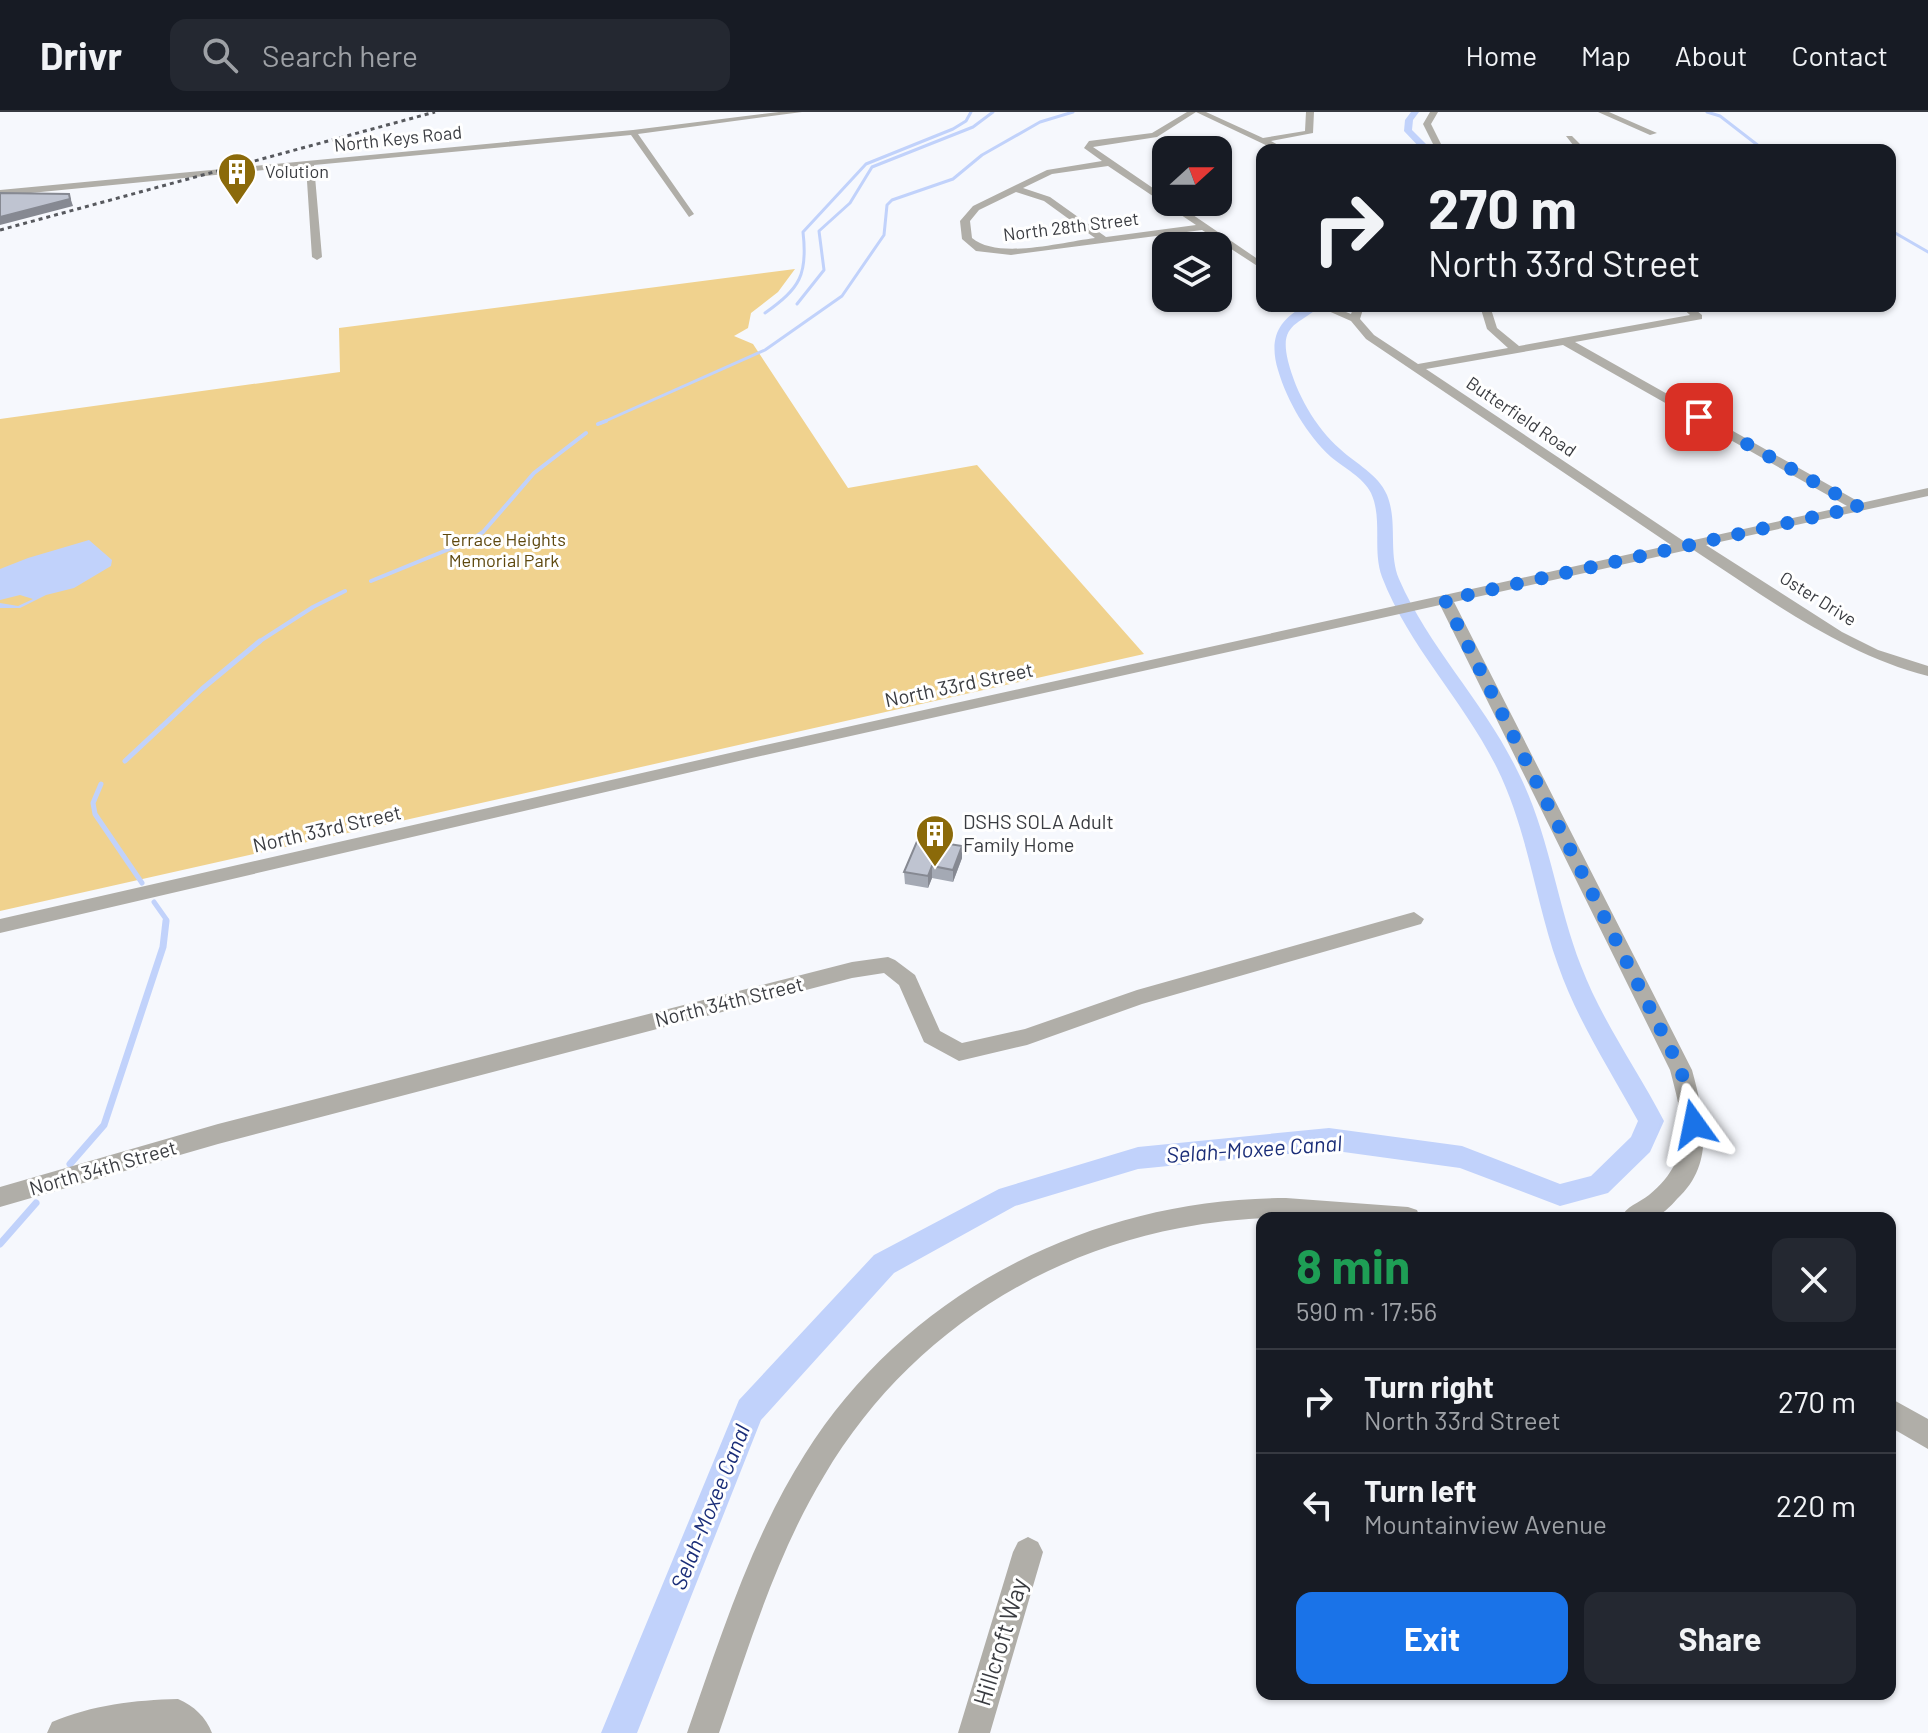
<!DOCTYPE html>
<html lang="en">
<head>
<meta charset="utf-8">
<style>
	body { margin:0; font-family:Barlow,sans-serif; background:#242831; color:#f1f3f6; height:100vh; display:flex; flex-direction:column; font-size:30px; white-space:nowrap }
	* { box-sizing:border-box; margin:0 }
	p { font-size:26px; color:#9ea1a6 }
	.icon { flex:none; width:44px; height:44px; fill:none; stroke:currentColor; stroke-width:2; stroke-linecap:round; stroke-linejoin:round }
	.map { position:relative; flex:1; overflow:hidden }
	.details { position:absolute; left:1256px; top:1100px; width:640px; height:488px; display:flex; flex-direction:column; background:#171b24; border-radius:16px; box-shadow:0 2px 6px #0004 }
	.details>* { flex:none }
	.top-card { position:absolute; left:1256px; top:32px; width:640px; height:168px; border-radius:16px; box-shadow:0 2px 6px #0004; background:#171b24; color:#f1f3f6; overflow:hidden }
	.needle { width:52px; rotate:69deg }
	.buttons { position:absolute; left:1152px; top:24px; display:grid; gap:16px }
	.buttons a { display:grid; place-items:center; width:80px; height:80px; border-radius:16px; background:#171b24; box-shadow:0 2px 6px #0004; font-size:40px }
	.pin { position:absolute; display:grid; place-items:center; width:68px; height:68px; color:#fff; margin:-34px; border-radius:16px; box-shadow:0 4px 12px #0006 }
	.me { position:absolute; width:88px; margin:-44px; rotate:348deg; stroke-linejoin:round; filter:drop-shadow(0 0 6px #0008) }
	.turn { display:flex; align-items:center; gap:28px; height:168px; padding:0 40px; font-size:36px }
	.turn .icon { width:104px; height:104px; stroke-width:2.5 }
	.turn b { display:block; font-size:56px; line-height:68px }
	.round { display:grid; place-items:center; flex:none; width:84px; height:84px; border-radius:16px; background:#242831 }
	.head { display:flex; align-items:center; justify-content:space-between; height:136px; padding:0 40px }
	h1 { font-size:48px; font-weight:700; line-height:60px; color:#1e9e55 }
	.button { display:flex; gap:16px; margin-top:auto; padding:16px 40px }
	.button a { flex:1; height:92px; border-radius:16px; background:#1a73e8; color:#fff; font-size:32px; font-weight:700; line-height:92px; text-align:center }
	.button a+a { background:#242831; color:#f1f3f6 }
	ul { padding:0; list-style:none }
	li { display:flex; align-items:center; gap:24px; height:104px; padding:0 40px; border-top:2px solid #363941 }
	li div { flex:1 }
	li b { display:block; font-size:30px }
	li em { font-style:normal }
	header { display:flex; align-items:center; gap:48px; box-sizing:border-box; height:112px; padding:0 40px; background:#171b24; border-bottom:2px solid #363941 }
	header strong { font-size:38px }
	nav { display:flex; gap:44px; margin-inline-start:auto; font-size:28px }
	.search { width:560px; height:72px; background:#242831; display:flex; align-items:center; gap:20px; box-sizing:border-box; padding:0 28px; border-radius:16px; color:#9ea1a6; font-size:30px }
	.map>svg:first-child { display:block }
	.green { fill:#f0d28e }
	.water { fill:#c1d2fb }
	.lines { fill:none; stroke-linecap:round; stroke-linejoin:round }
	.stream-far3 { stroke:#c1d2fb; stroke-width:3 }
	.stream-far2 { stroke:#c1d2fb; stroke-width:4 }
	.stream-far1 { stroke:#c1d2fb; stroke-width:5 }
	.stream { stroke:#c1d2fb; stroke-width:7 }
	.canal { fill:#c1d2fb; fill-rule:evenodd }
	.minor { fill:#b0aea8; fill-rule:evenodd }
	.rail { stroke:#57595e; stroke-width:3; stroke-dasharray:4 4; stroke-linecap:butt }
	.wall { fill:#a4a9b4 }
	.shaded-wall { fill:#868992 }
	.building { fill:#bfc4d1; stroke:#868992; stroke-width:2 }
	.route { stroke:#1a73e8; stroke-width:14; stroke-dasharray:0 25.2 }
	.labels { text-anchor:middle; stroke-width:6; stroke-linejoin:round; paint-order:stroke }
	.far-street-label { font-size:18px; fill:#3a3c41; stroke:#fff }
	.far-poi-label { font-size:18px; fill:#3a3c41; stroke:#fff; text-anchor:start }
	.far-park-label { font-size:18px; fill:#5e480e; stroke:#fff }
	.street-label { font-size:20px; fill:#3a3c41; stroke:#fff }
	.poi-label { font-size:20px; fill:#3a3c41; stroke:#fff; text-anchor:start }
	.water-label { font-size:22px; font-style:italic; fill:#1b2e79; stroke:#fff }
	.near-street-label { font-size:24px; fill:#3a3c41; stroke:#fff }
</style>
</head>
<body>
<header>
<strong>Drivr</strong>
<div class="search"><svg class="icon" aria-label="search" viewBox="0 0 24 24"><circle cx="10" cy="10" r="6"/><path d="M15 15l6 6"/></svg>Search here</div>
<nav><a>Home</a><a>Map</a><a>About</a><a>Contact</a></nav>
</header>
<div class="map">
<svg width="1928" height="1621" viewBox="0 0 1928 1621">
	<rect width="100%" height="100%" fill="#f6f8fd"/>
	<path class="green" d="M795 157 778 180 751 201 748 216 734 224 753 232 848 376 977 353 1144 542 0 799V307L340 260 339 216Z"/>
	<path class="water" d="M89 428 112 448 111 454 74 476 46 483 20 496H0V491L18 494 33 487 20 483 0 488V457L28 446Z"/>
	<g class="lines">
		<path class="stream-far3" d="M1707 0 1720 4 1764 38
			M1890 118 1928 140
			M797 192 824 158 819 119 850 91 872 55 973 15 993 0
			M765 201C800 176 808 163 803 120L866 52 953 17 966 9 971 0
			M601 311 765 238 842 184 884 123 887 93 892 88 953 67 982 43 1040 10 1073 0"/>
		<path class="stream-far2" d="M598 312 606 309
			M371 469 469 429 483 420 534 361 586 321
			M257 531 313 495 345 479"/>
		<path class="stream-far1" d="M125 649 202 577 260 529
			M101 672 93 691 95 702 142 771
			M154 790 166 807V811"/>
		<path class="stream" d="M70 1052 104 1013 163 835 166 809
			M0 1132 36 1091"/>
		<path class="canal" d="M1411 0H1419L1413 8 1412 18 1432 38H1422L1404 19 1405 8Z
			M1305 194H1321C1298 213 1279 212 1288 249 1296 281 1315 315 1340 337 1356 352 1378 362 1387 383 1398 410 1388 440 1399 467 1429 536 1484 590 1517 658 1549 720 1556 789 1581 854 1602 909 1637 957 1664 1009L1650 1040 1608 1081 1560 1094 1460 1056 1329 1038 1138 1057 1015 1094 894 1161 761 1308 637 1621H601L739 1288 874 1143 999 1077 1138 1035 1329 1016 1462 1034 1560 1072 1591 1064 1631 1025 1638 1009C1610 958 1577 908 1558 853 1535 788 1528 719 1497 656 1464 589 1409 535 1382 465 1372 438 1383 407 1371 381 1363 365 1344 356 1331 345 1307 323 1287 289 1278 258 1269 228 1277 208 1305 194Z"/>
		<path class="minor" d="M779 0H802L638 22 694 102 689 105 631 23 314 53 322 145 317 148 312 145 306 54 0 84V78L633 18Z
			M1187 0H1196L1157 25 1093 35 1166 85V90H1174L1262 150V157L1202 118 1011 143 976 139 962 127 960 109 973 94 1047 58 1102 49 1084 36 1089 29 1152 21ZM1108 54 1196 113 1106 125 1050 85 1023 76 1052 62ZM1016 80 1044 89 1095 126C1062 130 998 148 972 126L970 109 979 98Z
			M1196 0H1206L1263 26 1305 19 1306 0H1314L1313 21 1271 29 1287 38H1276Z
			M1430 0H1438L1431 12 1444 38H1436L1423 12Z
			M1598 0H1609L1657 21 1650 23Z
			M1566 24H1572L1586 38H1577Z
			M1317 194H1331L1351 202 1354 194H1364L1360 207 1374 223 1418 252 1508 236 1487 217 1480 194H1490L1497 216 1519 234 1690 203 1680 194H1691L1702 203V207L1575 230 1861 391 1928 376V384L1706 433 1842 520 1878 538 1928 554V564C1840 541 1767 486 1692 437L1454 490 1692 958C1704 1002 1716 1052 1677 1087 1671 1094 1661 1104 1652 1106 1643 1108 1630 1106 1621 1106 1626 1094 1639 1091 1649 1083 1694 1047 1683 1007 1670 958L1440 493 743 648 0 821V807L743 638 1671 433 1366 227 1351 209ZM1563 233 1847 394 1685 430 1426 257Z
			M1414 800 1424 807 1421 812 1142 892 1027 933 959 949 924 930 899 873 884 861 852 866 218 1032 0 1095V1075L218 1012 852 850 888 845 895 848 915 863 940 919 962 931 1025 917 1137 878Z
			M1286 1086 1408 1095 1417 1098 1420 1106C1340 1106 1258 1100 1180 1116 1031 1144 901 1233 824 1364 776 1443 749 1534 719 1621H687C720 1527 751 1427 805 1342 908 1178 1094 1086 1286 1086Z
			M1890 1286 1928 1307V1337L1890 1315Z
			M1028 1425 1038 1430 1043 1440 990 1621H958L1013 1440 1018 1430Z
			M178 1587C194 1594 206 1605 212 1621H47L52 1610C92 1593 135 1588 178 1587Z"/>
		<path class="rail" d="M0 118 435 0"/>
	</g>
	<path class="wall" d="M962 734V746L953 770 932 766 928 776 905 772 904 760Z"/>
	<path class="shaded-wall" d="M69 82 73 94 0 113V105Z
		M962 734V746L953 770V758Z
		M932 754V766L928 776V764Z"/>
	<path class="building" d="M0 81 69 82 70 87 0 105Z
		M918 727 962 734 953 758 932 754 928 764 904 760Z"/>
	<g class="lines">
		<path class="route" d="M1694 1012 1681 958 1445 488 1859 395 1699 305"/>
	</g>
	<defs>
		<g id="building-pin" transform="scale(2)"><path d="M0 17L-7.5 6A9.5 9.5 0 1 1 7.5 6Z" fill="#8b6a0a" stroke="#fff"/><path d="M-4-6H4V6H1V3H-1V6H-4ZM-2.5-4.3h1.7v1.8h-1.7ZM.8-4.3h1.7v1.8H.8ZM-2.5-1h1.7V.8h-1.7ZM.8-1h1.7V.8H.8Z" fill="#fff"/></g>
	</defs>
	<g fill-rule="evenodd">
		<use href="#building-pin" x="237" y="60"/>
		<use href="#building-pin" x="935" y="722"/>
	</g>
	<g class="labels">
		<g class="far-street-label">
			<text transform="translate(398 27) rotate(-6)" y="6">North Keys Road</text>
			<text transform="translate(1071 115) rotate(-7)" y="6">North 28th Street</text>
			<text transform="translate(1521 305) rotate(34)" y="6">Butterfield Road</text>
			<text transform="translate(1818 487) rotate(32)" y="6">Oster Drive</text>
		</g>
		<g class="far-poi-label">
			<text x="265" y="66">Volution</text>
		</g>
		<g class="far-park-label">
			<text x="504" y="434">Terrace Heights<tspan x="504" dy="21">Memorial Park</tspan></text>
		</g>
		<g class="street-label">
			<text transform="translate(959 573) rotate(-12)" y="7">North 33rd Street</text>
			<text transform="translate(327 717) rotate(-13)" y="7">North 33rd Street</text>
			<text transform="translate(729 890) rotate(-14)" y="7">North 34th Street</text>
			<text transform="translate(103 1056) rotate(-16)" y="7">North 34th Street</text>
		</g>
		<g class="poi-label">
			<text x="963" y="717">DSHS SOLA Adult<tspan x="963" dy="23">Family Home</tspan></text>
		</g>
		<g class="water-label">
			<text transform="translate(1254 1037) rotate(-4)" y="8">Selah-Moxee Canal</text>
			<text transform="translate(710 1395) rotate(-68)" y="8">Selah-Moxee Canal</text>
		</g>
		<g class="near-street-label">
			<text transform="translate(1001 1530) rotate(-73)" y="8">Hillcroft Way</text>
		</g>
	</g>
</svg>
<div class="buttons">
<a><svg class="needle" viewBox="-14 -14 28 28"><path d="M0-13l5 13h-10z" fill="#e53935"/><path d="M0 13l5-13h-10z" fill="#9ea1a6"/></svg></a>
<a><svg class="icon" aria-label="layers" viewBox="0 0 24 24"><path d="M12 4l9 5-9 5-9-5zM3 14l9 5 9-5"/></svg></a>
</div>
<div class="pin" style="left:1699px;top:305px;background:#d93025"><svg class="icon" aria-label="arrive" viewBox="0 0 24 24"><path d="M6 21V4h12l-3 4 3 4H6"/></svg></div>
<svg class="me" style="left:1694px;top:1012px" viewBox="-20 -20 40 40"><path d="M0-17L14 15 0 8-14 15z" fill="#1a73e8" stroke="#fff" stroke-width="4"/></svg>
<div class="top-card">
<div class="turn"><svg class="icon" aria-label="right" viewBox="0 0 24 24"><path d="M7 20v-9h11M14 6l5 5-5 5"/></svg><div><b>270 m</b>North 33rd Street</div></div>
</div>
<section class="details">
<div class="head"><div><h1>8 min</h1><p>590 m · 17:56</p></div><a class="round"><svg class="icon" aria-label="close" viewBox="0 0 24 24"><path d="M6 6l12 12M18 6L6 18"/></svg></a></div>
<ul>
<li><svg class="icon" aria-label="right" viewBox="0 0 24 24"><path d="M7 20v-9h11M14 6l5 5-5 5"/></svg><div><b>Turn right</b><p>North 33rd Street</p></div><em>270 m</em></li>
<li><svg class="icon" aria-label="left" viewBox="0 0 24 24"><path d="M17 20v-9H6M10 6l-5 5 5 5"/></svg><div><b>Turn left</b><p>Mountainview Avenue</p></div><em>220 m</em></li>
</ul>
<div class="button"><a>Exit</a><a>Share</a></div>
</section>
</div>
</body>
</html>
